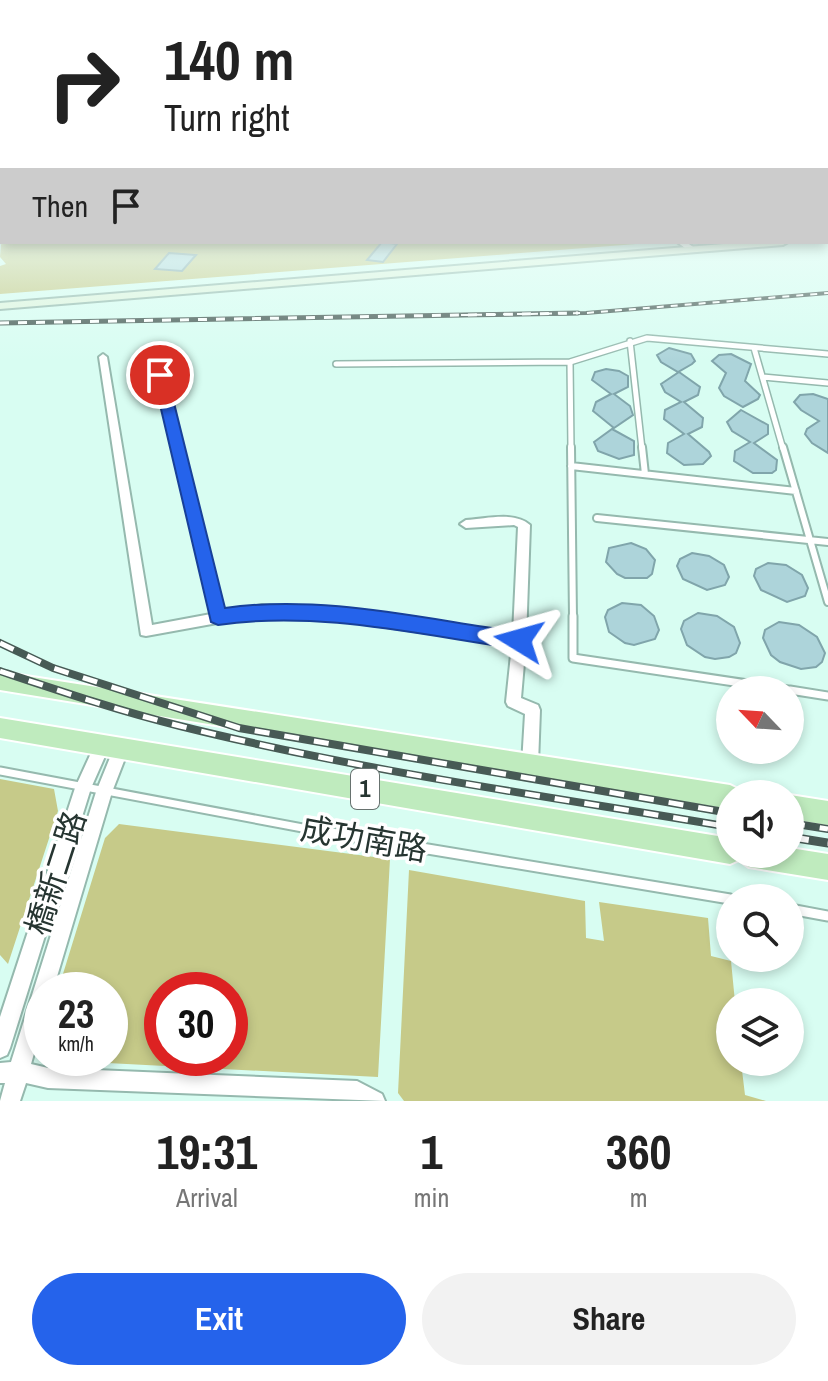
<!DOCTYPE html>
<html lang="en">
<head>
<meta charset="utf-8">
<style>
	body { margin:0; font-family:"Archivo Narrow","Noto Sans TC",sans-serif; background:#f2f2f2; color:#222; height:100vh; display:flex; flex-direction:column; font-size:30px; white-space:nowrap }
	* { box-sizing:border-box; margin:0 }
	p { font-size:26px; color:#767676 }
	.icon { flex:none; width:44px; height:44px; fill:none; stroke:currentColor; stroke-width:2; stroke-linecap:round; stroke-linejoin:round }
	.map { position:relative; height:1101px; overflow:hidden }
	.panel { display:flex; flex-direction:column; background:#fff; flex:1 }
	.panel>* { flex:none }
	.banner { position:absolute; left:0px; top:0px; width:828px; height:244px; box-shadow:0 4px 12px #0003; background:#fff; color:#222; overflow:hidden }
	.needle { width:52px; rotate:295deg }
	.tools { position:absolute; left:716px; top:676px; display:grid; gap:16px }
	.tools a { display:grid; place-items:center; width:88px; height:88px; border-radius:50%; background:#fff; box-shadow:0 4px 12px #0003; font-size:40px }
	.speed { position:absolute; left:24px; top:972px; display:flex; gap:16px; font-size:40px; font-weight:700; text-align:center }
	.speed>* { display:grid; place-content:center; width:104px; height:104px; border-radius:50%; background:#fff; box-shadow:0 4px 12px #0003; line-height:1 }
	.speed small { font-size:20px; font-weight:400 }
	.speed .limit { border:12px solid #d22; background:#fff; color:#111 }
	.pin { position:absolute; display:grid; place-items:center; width:68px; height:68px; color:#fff; margin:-34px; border:4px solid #fff; border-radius:50%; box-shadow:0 2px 8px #0007 }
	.me { position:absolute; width:88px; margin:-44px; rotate:278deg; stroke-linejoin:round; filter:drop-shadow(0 0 6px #0008) }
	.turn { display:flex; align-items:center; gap:28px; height:168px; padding:0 32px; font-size:36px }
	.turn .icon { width:104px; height:104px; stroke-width:2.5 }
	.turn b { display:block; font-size:56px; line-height:68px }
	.then { display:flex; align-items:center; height:76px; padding:0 32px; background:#0003; gap:16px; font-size:30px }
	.eta { display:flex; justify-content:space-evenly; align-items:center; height:136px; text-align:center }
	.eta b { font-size:48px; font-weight:800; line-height:56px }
	.cta { display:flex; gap:16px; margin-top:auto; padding:16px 32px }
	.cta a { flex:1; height:92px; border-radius:48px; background:#2563eb; color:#fff; font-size:32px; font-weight:800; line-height:92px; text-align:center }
	.cta a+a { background:#f2f2f2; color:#222 }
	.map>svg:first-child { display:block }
	.green { fill:#c6ca89; fill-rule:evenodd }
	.building { fill:#add4da; stroke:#80a5ab; stroke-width:2 }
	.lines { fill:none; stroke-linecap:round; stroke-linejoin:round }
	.lane-far3-casing { stroke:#95b9ae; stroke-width:8 }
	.lane-far2-casing { stroke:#95b9ae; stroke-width:10 }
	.lane-far1-casing { stroke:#95b9ae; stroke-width:11 }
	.lane-casing { stroke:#95b9ae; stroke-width:13 }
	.street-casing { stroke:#95b9ae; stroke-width:4 }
	.secondary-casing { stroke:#95b9ae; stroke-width:4 }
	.primary-casing { stroke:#fff; stroke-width:4 }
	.lane-far3 { stroke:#fff; stroke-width:5 }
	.lane-far2 { stroke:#fff; stroke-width:6 }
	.lane-far1 { stroke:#fff; stroke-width:7 }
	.lane { stroke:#fff; stroke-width:9 }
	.street { fill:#fff; fill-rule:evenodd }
	.secondary { fill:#dff5df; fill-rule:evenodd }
	.primary { fill:#bfebbe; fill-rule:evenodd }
	.rail-far3-casing { stroke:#475a55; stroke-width:4 }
	.rail-far2-casing { stroke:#475a55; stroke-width:5 }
	.rail-far1-casing { stroke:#475a55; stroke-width:8 }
	.rail-casing { stroke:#475a55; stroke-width:9 }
	.rail-far3 { stroke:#fff; stroke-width:2; stroke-dasharray:7; stroke-linecap:butt }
	.rail-far2 { stroke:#fff; stroke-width:3; stroke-dasharray:9; stroke-linecap:butt }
	.rail-far1 { stroke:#fff; stroke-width:5; stroke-dasharray:15; stroke-linecap:butt }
	.rail { stroke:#fff; stroke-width:6; stroke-dasharray:19; stroke-linecap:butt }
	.route { fill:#2563eb; stroke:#184099; stroke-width:2 }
	.labels { text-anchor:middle; stroke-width:7; stroke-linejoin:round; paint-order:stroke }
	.shield { fill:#fff; stroke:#67726f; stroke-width:2 }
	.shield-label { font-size:24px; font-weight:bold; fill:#263531 }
	.near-street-label { font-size:32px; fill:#263531; stroke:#fff }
</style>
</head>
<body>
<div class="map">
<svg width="828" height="1101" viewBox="0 0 828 1101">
	<rect width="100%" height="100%" fill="#d8fdf2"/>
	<path class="green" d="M2 235V242L649 243 0 294V266L6 264 0 257Z
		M0 779 54 789 58 811 8 964 0 955Z
		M119 824 390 859 378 1077 50 1060 110 1058V990H58L105 838ZM162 990H230V1058H162Z
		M409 870 585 901 586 938 604 941 599 902 708 918 711 956 731 961 735 1002H730V1062H741L745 1095 766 1101H404L398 1093Z"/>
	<path class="building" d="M382 242 397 244 383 262 367 260Z
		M169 253 196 255 182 271 155 269Z
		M669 348 691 354 695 361 692 364 678 372 661 362 657 355Z
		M731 354 751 364 745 381 760 395 758 399 743 407 724 396 719 388 726 373 712 361 719 355Z
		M606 369 619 371 628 376V387L614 394 630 406 633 415 614 428 593 411 596 402 611 394 592 380 595 372Z
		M679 372 700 387 698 395 684 402 703 418 702 427 688 434 709 452 711 456 703 464 684 465 667 453 668 443 684 434 664 419 665 410 681 402 665 392 661 384Z
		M813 394 828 399V453L812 443 805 434 807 429 819 421 801 410 794 402 800 395Z
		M741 410 768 425V434L754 443 777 460 776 470 772 473H753L734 461 735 451 750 442 732 431 727 422Z
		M612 429 634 441V455L619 459 598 451 594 442Z
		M631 543 646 549 655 560 652 574 647 578H625L617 574 606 562 609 548Z
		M692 553 709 556 724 565 729 577 725 585 707 590 683 579 677 566 680 559Z
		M768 563 786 565 802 575 808 588 805 596 787 602 761 590 754 576 756 569Z
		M622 603 641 605 654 616 659 630 655 639 634 645 625 643 609 632 605 617 608 610Z
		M698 613 717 616 734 627 740 643 736 653 729 657 715 659 705 657 687 645 681 629 684 621Z
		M779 622 799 625 817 637 825 653 822 662 816 667 801 669 780 662 771 655 763 638 765 630Z"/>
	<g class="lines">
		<g class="lane-far3-casing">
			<path id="lane-far3" d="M630 341 642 449
				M754 348 783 449
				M570 362 571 449
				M336 364 570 362 647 338 828 354
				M763 377 828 383"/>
		</g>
		<g class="lane-far2-casing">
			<path id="lane-far2" d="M571 447 573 618
				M642 447 645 474
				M783 447 828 602
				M571 466 796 491
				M597 518 828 542"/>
		</g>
		<g class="lane-far1-casing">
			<path id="lane-far1" d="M573 616V658L788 690
				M790 690 828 696
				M0 771 324 832"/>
		</g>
		<g class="lane-casing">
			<path id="lane" d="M313 830 730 899
				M790 909 828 916"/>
		</g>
		<g class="street-casing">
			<path id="street" d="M677 242H686L696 249 689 251Z
				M103 354 107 357 152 625 211 614 155 375 157 373 160 372 165 375 223 612 262 605 323 608 513 634 518 527 514 525 466 528 460 524 466 520C486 519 514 511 530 525L526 640 521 698 538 705 540 710 538 764 535 769 530 771 525 769 522 764 525 714 508 706 506 702 512 645 323 618 262 615 146 636 141 635 99 357Z
				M102 738 107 740 110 745 91 788 10 1048 7 1055 0 1058V1017L75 788 97 740Z
				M121 741 126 743 129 748 112 792 53 990H42V1025L31 1064 48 1068 357 1081 382 1094 385 1101 48 1088 26 1083 20 1101H0L5 1083H0V1063L11 1062 96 792 116 743Z"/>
		</g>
		<g class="secondary-casing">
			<path id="secondary" d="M826 230H828V236H826Z
				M748 242H788L783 245 0 309V303Z"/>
		</g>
		<g class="primary-casing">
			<path id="primary" d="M0 672 730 785 738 789 741 794H730V809L0 690Z
				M0 718 730 838V854H790V848L828 854V880L749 867 739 860 730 864 0 738Z
				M790 795 828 801V825L790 819Z"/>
		</g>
		<use href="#lane-far3" class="lane-far3"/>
		<use href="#lane-far2" class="lane-far2"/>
		<use href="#lane-far1" class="lane-far1"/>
		<use href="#lane" class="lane"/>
		<use href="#street" class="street"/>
		<use href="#secondary" class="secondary"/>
		<use href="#primary" class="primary"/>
		<g class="rail-far3-casing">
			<path id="rail-far3" d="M461 315 586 313 828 293"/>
		</g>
		<g class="rail-far2-casing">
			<path id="rail-far2" d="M0 323 578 313"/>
		</g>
		<g class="rail-far1-casing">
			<path id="rail-far1" d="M0 643 53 668 239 728 730 813
				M0 671C60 691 119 711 180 726 361 771 546 796 730 827
				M790 823 828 829"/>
		</g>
		<g class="rail-casing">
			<path id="rail" d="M790 837 828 843"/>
		</g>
		<use href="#rail-far3" class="rail-far3"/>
		<use href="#rail-far2" class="rail-far2"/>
		<use href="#rail-far1" class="rail-far1"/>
		<use href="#rail" class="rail"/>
	</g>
	<linearGradient id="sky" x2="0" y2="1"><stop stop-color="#74b4e8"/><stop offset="0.57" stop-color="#edfef9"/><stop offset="1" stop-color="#edfef9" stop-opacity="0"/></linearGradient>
	<rect width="828" height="362" fill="url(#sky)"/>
	<path class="route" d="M160 371 167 375 225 608C322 594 423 619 519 632L527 634 530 640 527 646 519 649C420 635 318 610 218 625L211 622 153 375Z"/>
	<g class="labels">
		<rect class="shield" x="351" y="769" width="28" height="40" rx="6"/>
		<g class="shield-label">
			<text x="365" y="797">1</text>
		</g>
		<g class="near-street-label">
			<text transform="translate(364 839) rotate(10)" y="11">成功南路</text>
			<text transform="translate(56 873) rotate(-72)" y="11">橋新二路</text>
		</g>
	</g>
</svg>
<div class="tools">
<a><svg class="needle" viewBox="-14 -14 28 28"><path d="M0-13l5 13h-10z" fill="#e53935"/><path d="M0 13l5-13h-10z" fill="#767676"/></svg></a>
<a><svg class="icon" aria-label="sound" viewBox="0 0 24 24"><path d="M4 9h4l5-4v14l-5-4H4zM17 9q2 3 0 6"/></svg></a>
<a><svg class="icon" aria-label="search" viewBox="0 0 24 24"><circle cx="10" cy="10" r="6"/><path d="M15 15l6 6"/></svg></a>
<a><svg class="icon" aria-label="layers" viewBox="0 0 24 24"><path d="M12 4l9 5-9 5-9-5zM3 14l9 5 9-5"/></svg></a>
</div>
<div class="speed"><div>23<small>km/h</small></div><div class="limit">30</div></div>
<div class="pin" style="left:160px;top:375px;background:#d93025"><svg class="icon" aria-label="arrive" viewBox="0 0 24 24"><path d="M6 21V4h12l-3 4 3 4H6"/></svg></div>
<svg class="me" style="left:519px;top:640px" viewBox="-20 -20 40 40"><path d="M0-17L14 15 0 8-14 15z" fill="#2563eb" stroke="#fff" stroke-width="4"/></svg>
<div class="banner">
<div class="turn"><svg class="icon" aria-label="right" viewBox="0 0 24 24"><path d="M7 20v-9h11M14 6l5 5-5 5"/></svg><div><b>140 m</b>Turn right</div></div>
<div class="then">Then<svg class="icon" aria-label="arrive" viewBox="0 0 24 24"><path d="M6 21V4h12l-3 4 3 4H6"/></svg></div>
</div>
</div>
<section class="panel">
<div class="eta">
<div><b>19:31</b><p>Arrival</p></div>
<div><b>1</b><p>min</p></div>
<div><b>360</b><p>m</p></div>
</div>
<div class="cta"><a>Exit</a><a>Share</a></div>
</section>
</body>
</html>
